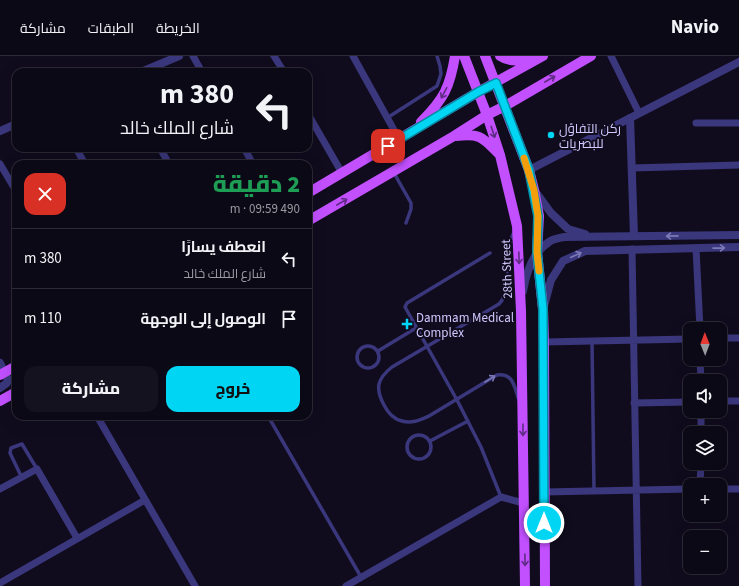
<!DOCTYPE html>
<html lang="ar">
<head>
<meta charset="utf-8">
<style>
	body { margin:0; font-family:"Source Sans 3",Cairo,sans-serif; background:#15121f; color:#f1f3f6; direction:rtl; height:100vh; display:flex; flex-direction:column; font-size:15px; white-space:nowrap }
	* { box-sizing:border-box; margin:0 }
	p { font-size:13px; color:#9a9aa1 }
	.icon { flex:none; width:22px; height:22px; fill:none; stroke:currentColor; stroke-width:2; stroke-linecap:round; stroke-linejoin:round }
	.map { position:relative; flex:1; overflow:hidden; direction:ltr }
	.sheet { position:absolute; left:12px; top:104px; width:300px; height:260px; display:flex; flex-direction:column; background:#0c0916; border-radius:12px; box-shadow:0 4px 16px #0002,0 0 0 1px #2c2a35; direction:rtl }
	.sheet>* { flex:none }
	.banner { position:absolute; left:12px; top:12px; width:300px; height:84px; border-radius:12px; box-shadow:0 4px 16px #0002,0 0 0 1px #2c2a35; direction:rtl; background:#0c0916; color:#f1f3f6; overflow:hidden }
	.needle { width:26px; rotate:359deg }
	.buttons { position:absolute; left:683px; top:266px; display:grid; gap:8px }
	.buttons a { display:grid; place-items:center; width:44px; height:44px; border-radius:8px; background:#0c0916; box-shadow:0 4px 16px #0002,0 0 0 1px #2c2a35; font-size:20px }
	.pin { position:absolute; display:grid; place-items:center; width:34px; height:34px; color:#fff; margin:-17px; border-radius:8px; box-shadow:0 2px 6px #0006 }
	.me { position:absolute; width:44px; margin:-22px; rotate:0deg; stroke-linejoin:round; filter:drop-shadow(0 0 3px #0008) }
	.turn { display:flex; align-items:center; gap:14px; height:84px; padding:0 12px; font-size:18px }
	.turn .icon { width:52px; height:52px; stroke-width:2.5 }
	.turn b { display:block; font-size:28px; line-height:34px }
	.round { display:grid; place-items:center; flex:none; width:42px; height:42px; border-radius:12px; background:#15121f }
	.overview { display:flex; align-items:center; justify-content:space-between; height:68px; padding:0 12px }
	h1 { font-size:24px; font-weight:800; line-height:30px; color:#1e9e55 }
	.cta { display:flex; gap:8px; margin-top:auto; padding:8px 12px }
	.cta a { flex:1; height:46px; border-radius:12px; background:#00d5f4; color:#111; font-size:16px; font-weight:800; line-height:46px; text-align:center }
	.cta a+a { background:#15121f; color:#f1f3f6 }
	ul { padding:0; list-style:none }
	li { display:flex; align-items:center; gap:12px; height:60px; padding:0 12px; border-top:1px solid #2c2a35 }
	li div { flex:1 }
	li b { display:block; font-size:15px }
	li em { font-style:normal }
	header { display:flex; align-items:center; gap:24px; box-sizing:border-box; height:56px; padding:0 20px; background:#0c0916; border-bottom:1px solid #2c2a35 }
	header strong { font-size:19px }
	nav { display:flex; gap:22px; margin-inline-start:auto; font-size:14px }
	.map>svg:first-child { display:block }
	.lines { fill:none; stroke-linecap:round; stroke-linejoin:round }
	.service { stroke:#3b377d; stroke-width:3.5 }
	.minor { stroke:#3b377d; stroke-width:7 }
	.tertiary { stroke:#3b377d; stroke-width:8 }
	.primary { stroke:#c250ff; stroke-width:10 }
	.oneway { stroke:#602b83 }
	.oneway2 { stroke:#7e79b8 }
	.route-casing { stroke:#008a9f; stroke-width:10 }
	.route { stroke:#00d5f4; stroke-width:7 }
	.slow { stroke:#f59e0b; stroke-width:7 }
	.poi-dot { fill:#00d5f4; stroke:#100c1e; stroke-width:1.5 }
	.labels { text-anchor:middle; stroke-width:4; stroke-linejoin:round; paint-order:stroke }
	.poi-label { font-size:13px; fill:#d1c9ff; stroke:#100c1e; text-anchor:start }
	.street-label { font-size:13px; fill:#d1c9ff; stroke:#100c1e }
</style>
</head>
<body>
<header>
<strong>Navio</strong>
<nav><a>الخريطة</a><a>الطبقات</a><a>مشاركة</a></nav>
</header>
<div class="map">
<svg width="739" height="530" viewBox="0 0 739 530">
	<rect width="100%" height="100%" fill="#100c1e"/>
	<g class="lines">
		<path class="service" d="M387 62 437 30 441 18 440 10 437 0
			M394 117 411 147V153L406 167
			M514 176C502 197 515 232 499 248L392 311C377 323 375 332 384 349 388 357 393 363 402 365 412 368 420 364 429 360L497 319C514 317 514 331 519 344
			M490 197 407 247 405 251 457 344 481 391 501 441
			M592 285 594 435
			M357 301a11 11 0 1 1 22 0a11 11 0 1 1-22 0Z
			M378 295 416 272
			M268 360 361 521
			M407 391a12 12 0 1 1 24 0a12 12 0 1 1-24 0Z
			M430 385 468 365
			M22 422 10 397 11 392 22 388 37 413"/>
		<path class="minor" d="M193 0 202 16
			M274 0 284 16
			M353 0 399 83
			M611 0 639 57
			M308 58 342 117
			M696 67H739
			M76 92 85 108
			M160 92 169 108
			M244 92 253 108
			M0 108 16 135
			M632 112 739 109
			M696 192 700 273
			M632 193 638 530
			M720 282H739
			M544 286 690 283
			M700 303 701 325
			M720 345H739
			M634 347 690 346
			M97 360 195 530
			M701 377V355
			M700 429 701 407
			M0 433 37 413 77 482
			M720 433H739
			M544 436 690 433
			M0 527 145 444
			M346 530 501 441 523 447"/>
		<path class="tertiary" d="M141 16 179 0
			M630 62 634 180
			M0 75 16 68
			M529 114 739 6
			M535 135 551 157 568 173 585 178
			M523 235C526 217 533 196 549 186 552 183 559 182 564 181L739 179
			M544 250 551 224 563 205 585 195 739 191
			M0 307 8 324 7 327 0 332"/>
		<path class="primary" d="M464 0 487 59 500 99 517 170 521 255 525 530
			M485 0 529 114 534 134 539 160 537 196 543 253 544 286 545 530
			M500 0C510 7 524 4 534 2
			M421 66C444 43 450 31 455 0
			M456 80C481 77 483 82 499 98
			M308 137 478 36 543 0
			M308 165 454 80 487 59 505 50 591 0
			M0 319 16 310
			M0 345 16 336"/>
	</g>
	<defs><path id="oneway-shaft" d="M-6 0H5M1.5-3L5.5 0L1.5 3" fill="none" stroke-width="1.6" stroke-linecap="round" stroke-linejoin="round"/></defs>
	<g class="oneway">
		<use href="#oneway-shaft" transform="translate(550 23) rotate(-30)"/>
		<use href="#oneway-shaft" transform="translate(444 37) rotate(118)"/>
		<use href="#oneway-shaft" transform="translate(493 76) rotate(72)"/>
		<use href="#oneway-shaft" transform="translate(342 146) rotate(-30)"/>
		<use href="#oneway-shaft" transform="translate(519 202) rotate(88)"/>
		<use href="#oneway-shaft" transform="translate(523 374) rotate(90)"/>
		<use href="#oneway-shaft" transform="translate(525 504) rotate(89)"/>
	</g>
	<g class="oneway2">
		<use href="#oneway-shaft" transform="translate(672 180) rotate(179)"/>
		<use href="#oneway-shaft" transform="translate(719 192) rotate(-1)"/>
		<use href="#oneway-shaft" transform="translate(576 199) rotate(-25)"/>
		<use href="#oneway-shaft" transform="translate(490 323) rotate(-32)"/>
	</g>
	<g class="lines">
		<g class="route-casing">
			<path id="route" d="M388 90 478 36 496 27 529 114 538 160 537 196 543 253 544 467"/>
		</g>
		<use href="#route" class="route"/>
		<path class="slow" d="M524 102 534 134 538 160 537 196 539 215"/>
	</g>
	<g class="poi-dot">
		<circle cx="551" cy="79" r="4"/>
		<path d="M405 262h4v4h4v4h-4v4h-4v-4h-4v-4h4z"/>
	</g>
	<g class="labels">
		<g class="poi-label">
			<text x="559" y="77">ركن التفاؤل<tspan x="559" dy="15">للبصريات</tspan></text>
			<text x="416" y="266">Dammam Medical<tspan x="416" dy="15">Complex</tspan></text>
		</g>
		<g class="street-label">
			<text transform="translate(506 213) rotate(-92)" y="5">28th Street</text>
		</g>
	</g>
</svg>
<div class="buttons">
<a><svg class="needle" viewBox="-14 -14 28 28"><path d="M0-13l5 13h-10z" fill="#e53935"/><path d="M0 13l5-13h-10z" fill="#9a9aa1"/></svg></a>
<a><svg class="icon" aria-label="sound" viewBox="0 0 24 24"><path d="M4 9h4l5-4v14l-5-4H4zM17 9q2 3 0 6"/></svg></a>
<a><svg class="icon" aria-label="layers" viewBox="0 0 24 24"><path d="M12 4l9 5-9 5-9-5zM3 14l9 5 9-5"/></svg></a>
<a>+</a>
<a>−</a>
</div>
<div class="pin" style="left:388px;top:90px;background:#d93025"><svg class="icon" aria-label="arrive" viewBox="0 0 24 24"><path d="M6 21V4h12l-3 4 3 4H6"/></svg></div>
<svg class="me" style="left:544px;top:467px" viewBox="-20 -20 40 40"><circle r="17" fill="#00d5f4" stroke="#fff" stroke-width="3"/><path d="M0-11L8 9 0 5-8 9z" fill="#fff"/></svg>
<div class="banner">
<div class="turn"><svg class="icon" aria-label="left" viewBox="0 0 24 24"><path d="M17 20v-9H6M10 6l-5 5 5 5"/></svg><div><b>380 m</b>شارع الملك خالد</div></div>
</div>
<section class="sheet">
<div class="overview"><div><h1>2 دقيقة</h1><p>490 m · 09:59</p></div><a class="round" style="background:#d93025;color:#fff"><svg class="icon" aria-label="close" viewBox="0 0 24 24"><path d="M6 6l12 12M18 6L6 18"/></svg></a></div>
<ul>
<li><svg class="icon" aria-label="left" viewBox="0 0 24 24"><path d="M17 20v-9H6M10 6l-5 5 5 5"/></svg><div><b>انعطف يسارًا</b><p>شارع الملك خالد</p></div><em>380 m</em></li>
<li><svg class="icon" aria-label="arrive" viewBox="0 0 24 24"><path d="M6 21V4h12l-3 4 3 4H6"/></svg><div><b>الوصول إلى الوجهة</b></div><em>110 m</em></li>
</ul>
<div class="cta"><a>خروج</a><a>مشاركة</a></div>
</section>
</div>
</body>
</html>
